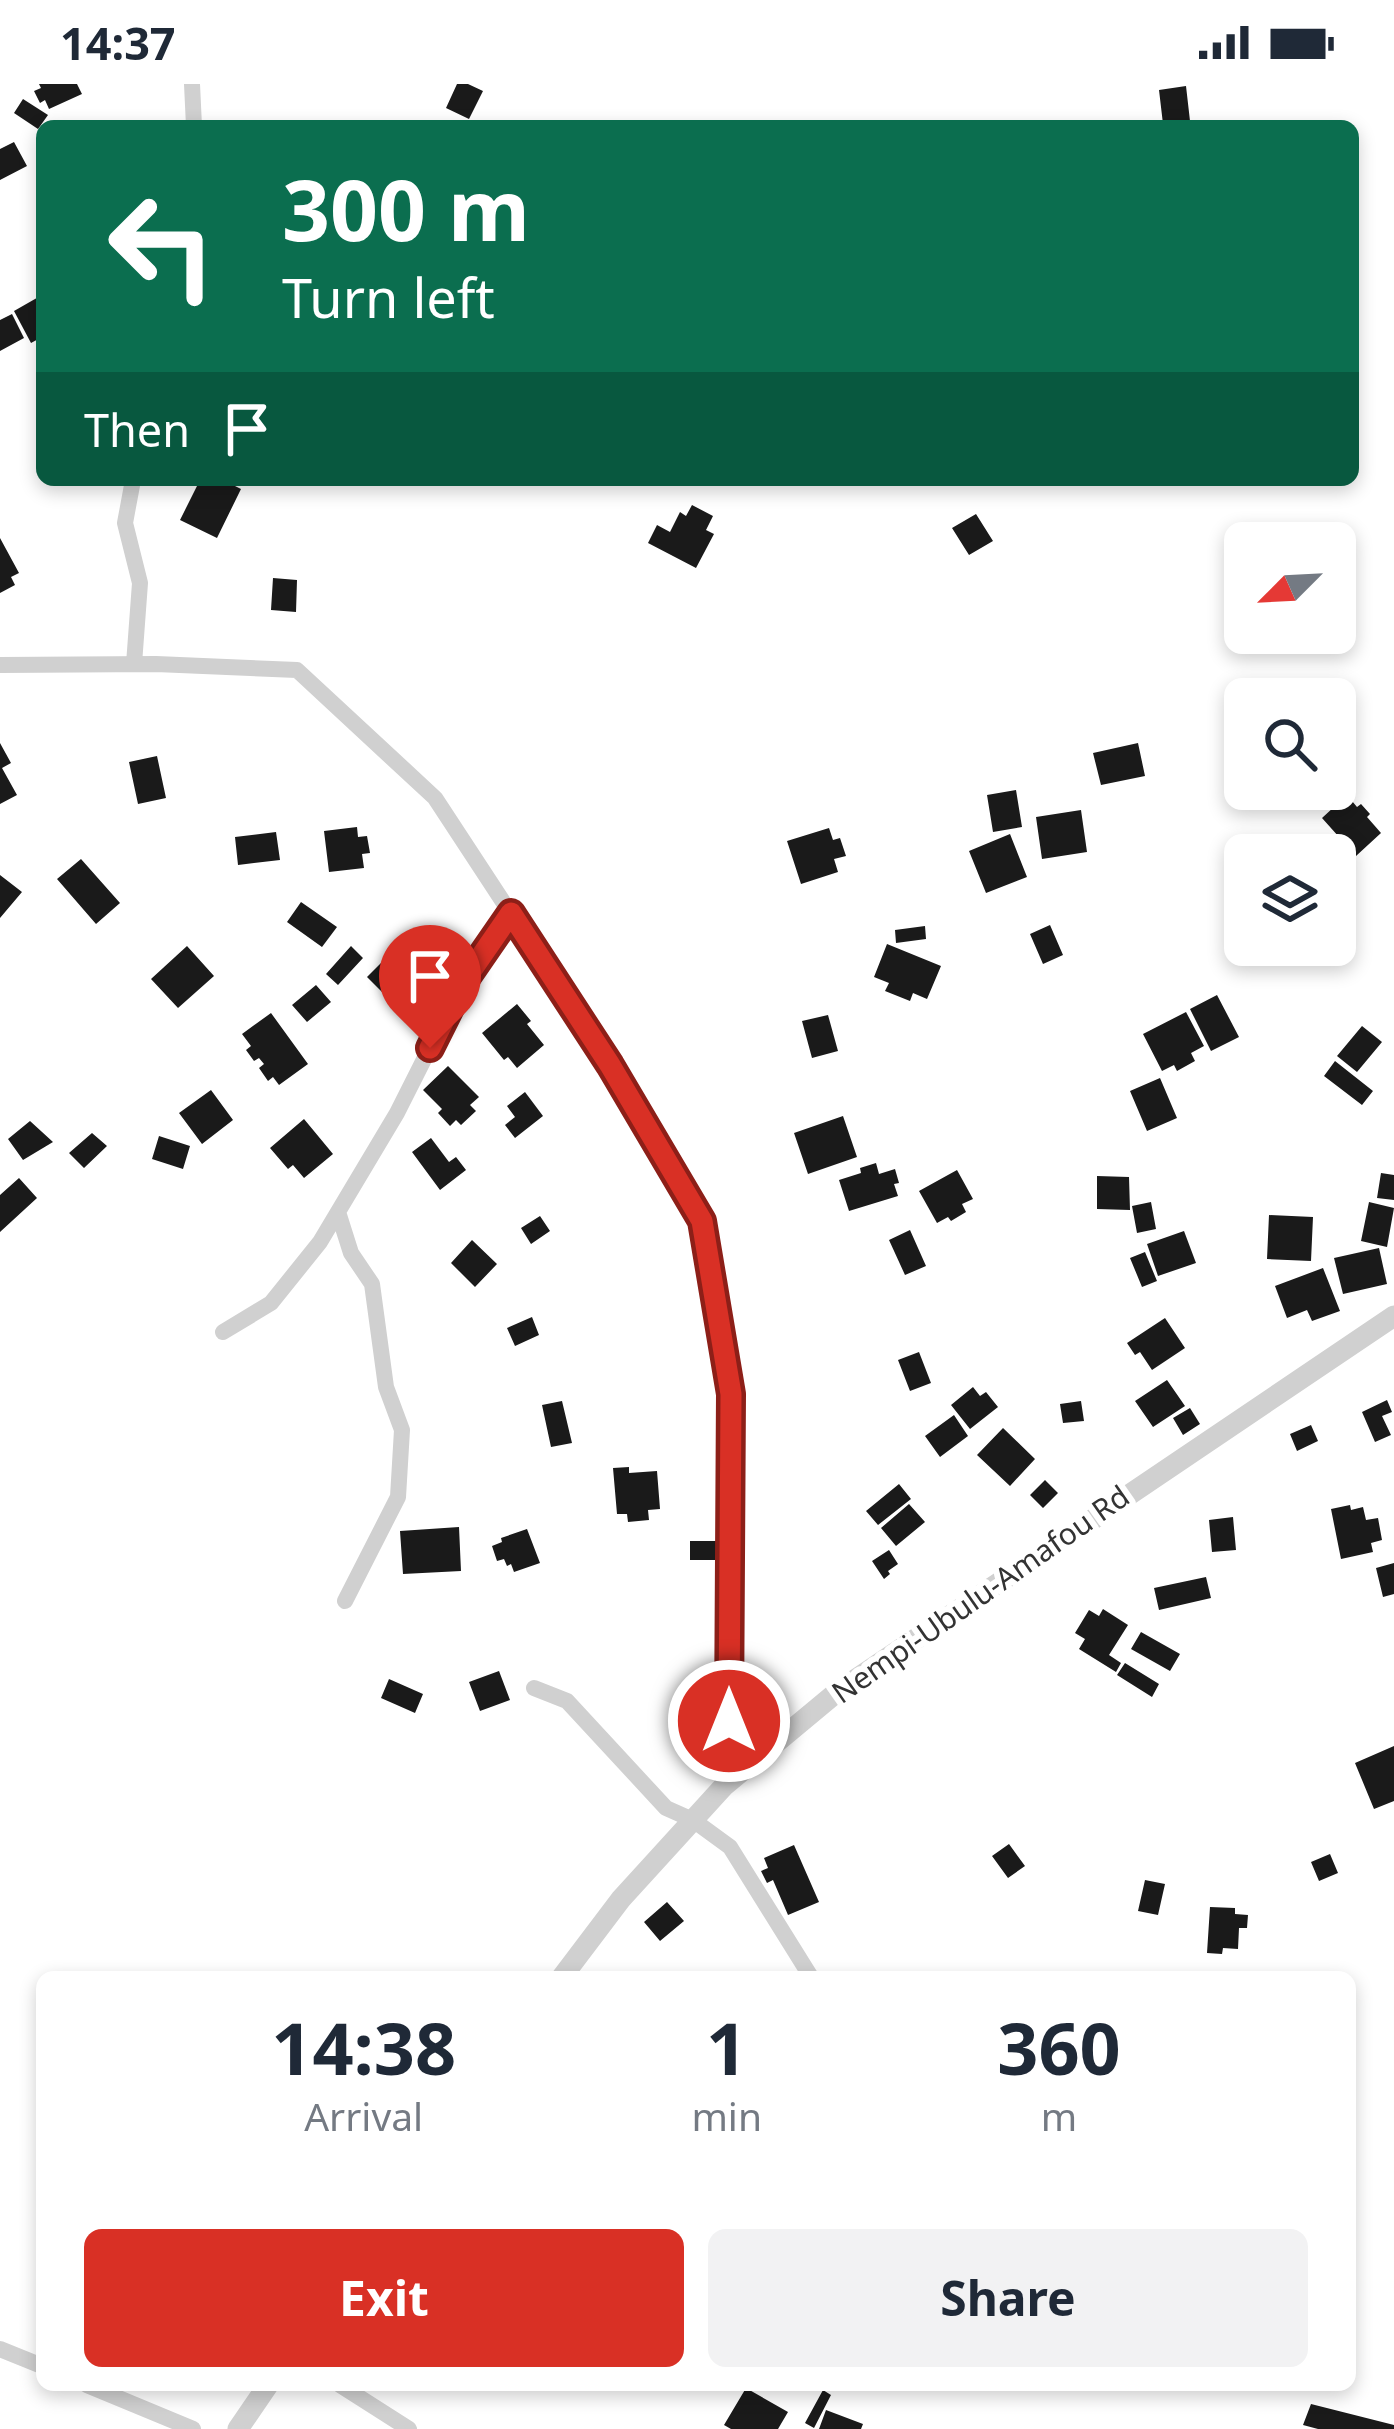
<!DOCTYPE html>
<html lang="en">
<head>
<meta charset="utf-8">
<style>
	body { margin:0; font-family:"Noto Sans",sans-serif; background:#f2f2f3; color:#1f2937; height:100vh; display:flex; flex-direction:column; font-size:45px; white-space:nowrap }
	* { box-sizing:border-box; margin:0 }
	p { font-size:39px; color:#747a83 }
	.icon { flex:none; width:66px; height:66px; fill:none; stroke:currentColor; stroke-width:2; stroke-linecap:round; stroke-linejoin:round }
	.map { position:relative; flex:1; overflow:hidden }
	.drawer { position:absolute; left:36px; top:1887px; width:1320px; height:420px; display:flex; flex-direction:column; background:#fff; border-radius:18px; box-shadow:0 6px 18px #0003 }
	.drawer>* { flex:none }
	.banner { position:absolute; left:36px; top:36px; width:1323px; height:366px; border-radius:18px; box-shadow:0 6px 18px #0003; background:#0b6e4f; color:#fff; overflow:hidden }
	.needle { width:78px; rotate:246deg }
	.buttons { position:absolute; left:1224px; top:438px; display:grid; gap:24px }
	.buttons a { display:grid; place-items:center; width:132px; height:132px; border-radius:18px; background:#fff; box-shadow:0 6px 18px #0003; font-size:60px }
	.pin { position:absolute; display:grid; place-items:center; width:102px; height:102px; color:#fff; margin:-123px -51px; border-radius:50% 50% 50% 0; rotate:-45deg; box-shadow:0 0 12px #0007 }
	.pin .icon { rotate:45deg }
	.me { position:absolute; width:132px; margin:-66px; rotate:0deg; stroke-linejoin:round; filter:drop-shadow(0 0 9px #0008) }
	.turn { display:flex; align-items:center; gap:42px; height:252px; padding:0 48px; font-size:54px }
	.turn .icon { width:156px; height:156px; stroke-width:2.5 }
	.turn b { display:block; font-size:84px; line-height:102px }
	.then { display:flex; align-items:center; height:114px; padding:0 48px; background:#0003; gap:24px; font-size:45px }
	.eta { display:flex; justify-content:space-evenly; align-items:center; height:204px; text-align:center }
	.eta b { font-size:72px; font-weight:700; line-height:84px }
	.action { display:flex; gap:24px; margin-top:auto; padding:24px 48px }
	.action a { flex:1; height:138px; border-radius:18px; background:#d93025; color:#fff; font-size:48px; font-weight:700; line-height:138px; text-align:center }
	.action a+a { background:#f2f2f3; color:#1f2937 }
	.status { display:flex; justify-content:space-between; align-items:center; height:84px; padding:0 60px; background:#fff; direction:ltr }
	.status svg { height:33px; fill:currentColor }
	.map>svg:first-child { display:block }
	.building { fill:#1a1a1a }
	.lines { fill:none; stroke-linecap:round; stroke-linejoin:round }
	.minor { stroke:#d0d0d0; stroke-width:16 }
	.tertiary { stroke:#d0d0d0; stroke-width:21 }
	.route-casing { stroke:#8d1f18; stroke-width:30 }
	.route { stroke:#d93025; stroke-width:21 }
	.labels { text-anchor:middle; stroke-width:12; stroke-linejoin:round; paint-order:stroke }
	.street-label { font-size:30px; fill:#333; stroke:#fff }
</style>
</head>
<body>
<div class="status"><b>14:37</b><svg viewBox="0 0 49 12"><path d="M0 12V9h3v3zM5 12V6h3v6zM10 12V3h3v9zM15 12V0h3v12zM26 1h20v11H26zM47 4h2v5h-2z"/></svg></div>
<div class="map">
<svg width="1394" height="2345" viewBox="0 0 1394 2345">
	<rect width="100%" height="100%" fill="#fff"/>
	<path class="building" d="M39 0H77L82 10 49 25 45 16 40 19 34 7 41 4Z
		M457 0H468L483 7 469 35 446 24Z
		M1186 2 1190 37 1163 40 1159 6Z
		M23 15 48 31 38 45 14 29Z
		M14 58 27 82 0 96V65Z
		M42 211V253L31 259 14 227Z
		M12 230 24 254 0 267V236Z
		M200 396H223L241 405 217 454 180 436Z
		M692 421 713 432 706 446 714 450 696 484 648 459 657 441 670 448 680 428 686 432Z
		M976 430 993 457 969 471 952 444Z
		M0 454 19 489 11 493 15 501 0 509Z
		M273 494 297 496 296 528 271 526Z
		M0 659 11 679 2 684 17 711 0 720Z
		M1138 659 1145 692 1101 701 1093 669Z
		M157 672 166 714 138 720 129 678Z
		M1016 706 1022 743 993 748 987 711Z
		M1347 711 1357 723 1361 720 1370 730 1367 733 1381 749 1356 772 1322 734Z
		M1081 726 1087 768 1042 775 1036 733Z
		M357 743 358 753 367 752 370 769 362 770 364 784 329 788 324 747Z
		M829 744 833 756 840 754 846 772 834 775 838 788 801 800 787 757Z
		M276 748 280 776 238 781 235 753Z
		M1010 750 1027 793 986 809 969 767Z
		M81 775 120 819 96 840 57 795Z
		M0 791 22 808 0 834Z
		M301 818 337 843 322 863 287 838Z
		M1050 841 1063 871 1043 880 1030 850Z
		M925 842 926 855 896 859 895 846Z
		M887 860 941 882 927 915 913 909 910 917 885 907 889 899 874 893Z
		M187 862 214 892 178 924 151 895Z
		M351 862 363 874 338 901 326 890Z
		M387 873 409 896 390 916 367 893Z
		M316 901 331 918 307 938 292 921Z
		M1217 911 1239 953 1211 967 1190 925Z
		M517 920 531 937 527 940 544 961 517 984 508 973 504 976 482 949Z
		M1186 928 1204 962 1191 969 1195 977 1177 987 1174 981 1162 987 1143 950Z
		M271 929 308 980 279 1001 273 993 268 997 259 984 264 980 259 974 254 977 246 966 251 962 242 950Z
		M828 931 838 967 812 974 802 937Z
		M1362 942 1382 958 1357 988 1337 972Z
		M1335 977 1373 1007 1362 1021 1324 992Z
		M448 982 479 1013 470 1021 476 1027 461 1041 456 1036 450 1042 438 1029 442 1025 423 1006Z
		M1160 994 1177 1034 1147 1047 1130 1007Z
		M211 1006 233 1036 202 1060 179 1029Z
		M525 1008 543 1032 515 1054 505 1041 515 1033 507 1022Z
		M843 1032 857 1073 808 1090 794 1049Z
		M304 1035 333 1070 304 1094 293 1081 288 1085 270 1064Z
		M30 1037 53 1058 23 1076 8 1055Z
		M92 1049 107 1062 84 1084 69 1069Z
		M159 1052 190 1062 183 1085 152 1075Z
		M431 1054 449 1078 456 1073 466 1086 440 1106 412 1068Z
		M876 1079 879 1090 895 1085 899 1099 894 1100 898 1112 849 1127 839 1096 861 1089 860 1084Z
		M957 1086 973 1115 962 1120 966 1128 951 1137 948 1133 937 1139 919 1107Z
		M1381 1089 1394 1091V1116L1377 1114Z
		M1097 1092 1129 1093 1130 1126 1097 1125Z
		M19 1094 37 1114 0 1148V1111Z
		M1151 1118 1156 1145 1137 1149 1132 1122Z
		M1369 1118 1394 1124 1387 1163 1361 1157Z
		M1269 1131 1313 1133 1311 1177 1267 1175Z
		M540 1132 550 1147 531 1160 521 1144Z
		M910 1146 926 1182 905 1191 889 1156Z
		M1184 1147 1196 1179 1158 1192 1147 1160Z
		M472 1156 497 1180 475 1203 451 1179Z
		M1379 1164 1387 1200 1343 1210 1334 1174Z
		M1145 1168 1157 1197 1142 1203 1130 1174Z
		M1323 1184 1340 1227 1312 1237 1307 1226 1287 1234 1275 1202Z
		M532 1233 539 1251 515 1262 507 1244Z
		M1165 1234 1185 1264 1152 1286 1140 1268 1135 1271 1127 1259Z
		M919 1268 931 1299 910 1307 898 1276Z
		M1167 1296 1185 1322 1153 1343 1135 1317Z
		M973 1303 980 1312 986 1308 998 1323 970 1345 951 1321Z
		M1387 1316 1392 1328 1382 1332 1391 1351 1375 1358 1362 1328Z
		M562 1317 572 1359 551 1363 542 1321Z
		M1081 1317 1084 1337 1063 1339 1060 1320Z
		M1190 1324 1200 1340 1183 1351 1173 1334Z
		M954 1331 968 1352 940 1373 925 1352Z
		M1311 1341 1318 1357 1297 1367 1290 1350Z
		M1003 1344 1035 1375 1010 1402 977 1371Z
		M629 1383V1389L657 1387 660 1425 648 1426 649 1436 628 1438 627 1430H617L613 1384Z
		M1045 1396 1058 1409 1043 1424 1030 1411Z
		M899 1400 911 1415 878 1441 866 1427Z
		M909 1420 925 1438 896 1462 881 1444Z
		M1350 1421 1351 1426 1363 1423 1366 1436 1378 1434 1382 1456 1371 1459 1373 1468 1341 1475 1331 1425Z
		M1233 1433 1236 1466 1212 1468 1209 1436Z
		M459 1443 461 1487 403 1490 400 1447Z
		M527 1445 540 1479 514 1488 511 1480 507 1482 504 1475 497 1477 492 1462 502 1458 501 1454Z
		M690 1457H717V1476H690Z
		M889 1466 898 1480 888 1487 890 1490 884 1495 872 1477Z
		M1394 1479V1510L1383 1513 1376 1484Z
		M1206 1493 1211 1514 1159 1526 1154 1504Z
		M1103 1525 1128 1541 1109 1571 1121 1579 1116 1588 1079 1565 1085 1555 1075 1549 1089 1526 1099 1532Z
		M1141 1548 1180 1570 1170 1587 1131 1565Z
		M1125 1579 1159 1600 1152 1613 1117 1591Z
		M499 1587 510 1616 480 1627 469 1598Z
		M389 1595 423 1610 415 1629 381 1614Z
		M1394 1662V1717L1374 1725 1355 1679Z
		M1009 1760 1025 1782 1008 1794 992 1772Z
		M794 1761 819 1818 788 1831 773 1796 767 1799 761 1787 768 1784 764 1774Z
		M1330 1770 1338 1789 1319 1797 1311 1778Z
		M1145 1796 1165 1800 1158 1831 1138 1827Z
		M667 1818 684 1837 660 1857 644 1838Z
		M1210 1823 1235 1824V1830L1248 1831 1247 1844H1239L1238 1865 1223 1864 1222 1870 1207 1869Z
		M746 2304 788 2328 778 2345H731L724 2341Z
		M823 2306 831 2311 814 2344 805 2339Z
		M1311 2320 1394 2341V2345H1318L1303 2341Z
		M826 2326 863 2340 861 2345H819Z"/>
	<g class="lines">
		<path class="minor" d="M192 0 194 42
			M133 396 125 439 140 499 134 580
			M0 581 156 580 297 586 435 714 610 981 702 1137 731 1310 729 1637 724 1702
			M338 1128 351 1169 372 1200 386 1303 402 1346 398 1413 345 1517
			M223 1248 271 1219 320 1158 397 1029 462 900 511 829
			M534 1604 567 1617 666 1724 693 1736 730 1763 811 1893
			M0 2265 42 2282
			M87 2301 193 2345
			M340 2301 409 2345"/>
		<path class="tertiary" d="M562 1893 621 1815 724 1702 837 1608 1394 1232
			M238 2345 268 2301"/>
	</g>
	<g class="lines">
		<g class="route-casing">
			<path id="route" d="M430 964 462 900 511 829 610 981 702 1137 731 1310 729 1637"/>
		</g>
		<use href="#route" class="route"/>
	</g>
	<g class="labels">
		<g class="street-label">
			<text transform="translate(981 1511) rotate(-35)" y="10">Nempi-Ubulu-Amafou Rd</text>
		</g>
	</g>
</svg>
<div class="buttons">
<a><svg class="needle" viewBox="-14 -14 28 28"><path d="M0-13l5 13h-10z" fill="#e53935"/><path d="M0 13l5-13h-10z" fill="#747a83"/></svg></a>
<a><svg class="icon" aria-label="search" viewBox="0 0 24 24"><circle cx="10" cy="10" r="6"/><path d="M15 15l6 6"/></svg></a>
<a><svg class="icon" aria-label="layers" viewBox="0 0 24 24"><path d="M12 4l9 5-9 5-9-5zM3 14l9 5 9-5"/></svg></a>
</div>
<div class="pin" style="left:430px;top:964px;background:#d93025"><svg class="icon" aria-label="arrive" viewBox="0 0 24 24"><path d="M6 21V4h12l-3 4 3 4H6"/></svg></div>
<svg class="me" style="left:729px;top:1637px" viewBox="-20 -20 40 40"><circle r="17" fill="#d93025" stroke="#fff" stroke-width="3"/><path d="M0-11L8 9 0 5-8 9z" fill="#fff"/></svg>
<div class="banner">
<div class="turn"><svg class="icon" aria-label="left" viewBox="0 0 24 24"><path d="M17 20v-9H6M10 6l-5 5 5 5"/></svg><div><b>300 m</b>Turn left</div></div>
<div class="then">Then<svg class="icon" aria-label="arrive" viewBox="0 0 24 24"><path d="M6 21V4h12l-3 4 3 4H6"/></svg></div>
</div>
<section class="drawer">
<div class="eta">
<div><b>14:38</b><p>Arrival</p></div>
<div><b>1</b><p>min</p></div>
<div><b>360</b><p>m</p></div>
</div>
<div class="action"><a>Exit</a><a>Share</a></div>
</section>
</div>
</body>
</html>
